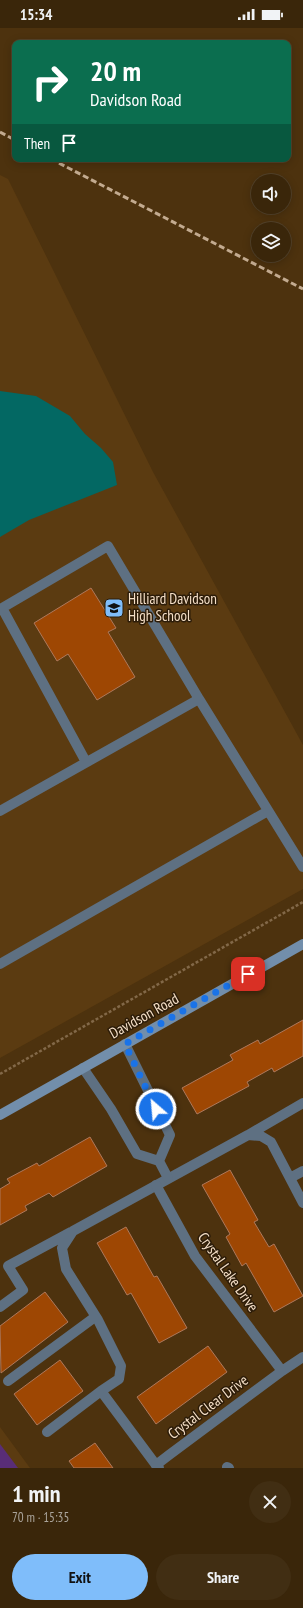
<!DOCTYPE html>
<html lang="en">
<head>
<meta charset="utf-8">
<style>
	body { margin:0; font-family:"PT Sans Narrow",sans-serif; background:#412e13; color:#f1f3f6; height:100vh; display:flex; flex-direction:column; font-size:15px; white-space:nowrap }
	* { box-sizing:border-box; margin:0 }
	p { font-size:13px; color:#aba59c }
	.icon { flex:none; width:22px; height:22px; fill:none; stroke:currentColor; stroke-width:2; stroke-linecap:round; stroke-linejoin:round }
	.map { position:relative; height:1440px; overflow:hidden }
	.drawer { display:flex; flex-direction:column; background:#3a260a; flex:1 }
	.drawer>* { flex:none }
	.hud { position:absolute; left:12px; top:12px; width:279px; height:122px; border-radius:8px; box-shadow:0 2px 10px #0003,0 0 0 1px #54432b; background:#0b6e4f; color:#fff; overflow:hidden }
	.tools { position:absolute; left:251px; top:146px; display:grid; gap:8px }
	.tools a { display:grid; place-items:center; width:40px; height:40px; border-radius:50%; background:#3a260a; box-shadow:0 2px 10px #0003,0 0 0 1px #54432b; font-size:20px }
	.pin { position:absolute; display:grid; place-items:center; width:34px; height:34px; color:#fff; margin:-17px; border-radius:8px; box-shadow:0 2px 6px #0006 }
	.me { position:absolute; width:44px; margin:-22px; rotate:333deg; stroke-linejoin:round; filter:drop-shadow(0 0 3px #0008) }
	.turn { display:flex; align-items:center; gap:14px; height:84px; padding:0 12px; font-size:18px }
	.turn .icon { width:52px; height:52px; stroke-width:2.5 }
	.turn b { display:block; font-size:28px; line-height:34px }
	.then { display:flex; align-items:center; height:38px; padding:0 12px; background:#0003; gap:8px; font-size:15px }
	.round { display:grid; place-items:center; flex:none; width:42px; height:42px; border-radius:21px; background:#412e13 }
	.head { display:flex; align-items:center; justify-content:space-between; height:68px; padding:0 12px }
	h1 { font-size:24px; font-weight:700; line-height:30px }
	.action { display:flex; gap:8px; margin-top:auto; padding:8px 12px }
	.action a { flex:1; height:46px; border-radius:24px; background:#7fbdfa; color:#111; font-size:16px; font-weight:700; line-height:46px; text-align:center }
	.action a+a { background:#412e13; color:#f1f3f6 }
	.status { display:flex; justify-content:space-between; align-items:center; height:28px; padding:0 20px; background:#3a260a; direction:ltr }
	.status svg { height:11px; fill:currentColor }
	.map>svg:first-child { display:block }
	.built { fill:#5b3b11 }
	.green { fill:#592d77 }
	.water { fill:#036863 }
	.building { fill:#9e4703; stroke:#ae785b }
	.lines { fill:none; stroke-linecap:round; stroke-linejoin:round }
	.path { stroke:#826848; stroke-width:2.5; stroke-dasharray:3 2; stroke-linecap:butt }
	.lane { stroke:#5e7082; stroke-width:10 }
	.street { stroke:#5e7082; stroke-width:10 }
	.secondary { stroke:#728eab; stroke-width:10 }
	.rail { stroke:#c3ab90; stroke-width:3; stroke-dasharray:6 3; stroke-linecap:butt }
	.route { stroke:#1a73e8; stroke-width:7; stroke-dasharray:0 12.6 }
	.labels { text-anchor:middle; stroke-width:3; stroke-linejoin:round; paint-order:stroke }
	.poi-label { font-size:15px; fill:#f5dfc7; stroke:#2c1c09; text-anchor:start }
	.street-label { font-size:15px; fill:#f5dfc7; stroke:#2c1c09 }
</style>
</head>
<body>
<div class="status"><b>15:34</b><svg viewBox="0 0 49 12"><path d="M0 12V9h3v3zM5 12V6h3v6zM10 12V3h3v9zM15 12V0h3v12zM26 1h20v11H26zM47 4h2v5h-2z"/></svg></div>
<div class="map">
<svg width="303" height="1440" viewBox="0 0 303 1440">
	<rect width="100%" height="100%" fill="#4d320e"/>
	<path class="built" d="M0 147 8 151 153 444 303 717V861L0 1030Z
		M0 1399 30 1440H0Z"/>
	<path class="green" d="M0 1416 18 1440H0Z"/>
	<path class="water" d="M0 363 36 368 70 388 85 406 101 420 113 434 117 457 29 492 0 509Z"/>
	<path class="building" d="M91 560 116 600 108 604 135 649 97 672 68 626 57 633 34 595Z
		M303 992V1028L274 1044 272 1040 247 1054 249 1058 197 1086 182 1060 233 1032 230 1027 258 1012 260 1016Z
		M90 1109 107 1138 53 1169 49 1165 25 1178 27 1182 0 1197V1161L10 1155 7 1151 37 1135 39 1138Z
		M230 1142 258 1192 254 1194 269 1219 274 1216 303 1268 274 1284 246 1235 242 1238 226 1209 230 1206 202 1157Z
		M126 1199 154 1249 157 1248 187 1300 159 1315 131 1265 127 1267 97 1215Z
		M45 1264 68 1294 1 1345 0 1298Z
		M208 1318 227 1344 156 1396 137 1369Z
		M60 1332 83 1363 37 1397 14 1366Z
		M95 1415 113 1440H74L69 1433Z"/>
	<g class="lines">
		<path class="path" d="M0 1046 303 874"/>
		<path class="lane" d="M86 734 2 580 108 518 199 671
			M0 783 199 671 303 839
			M0 936 268 783
			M248 1107 303 1075
			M290 1150 303 1143
			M0 1279 23 1262 8 1238 71 1204
			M8 1353 95 1289
			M47 1404 101 1363
			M156 1437 101 1363 119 1351 121 1338 98 1292 66 1241 62 1220 73 1203 248 1107 261 1108 271 1114 303 1175
			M227 1439 229 1440"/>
		<path class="street" d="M125 1016 170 1107 159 1133
			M83 1040 111 1081 137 1126 159 1133 168 1150
			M156 1157 195 1228 282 1343
			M159 1440 156 1437 169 1427 282 1343 303 1329"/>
		<path class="secondary" d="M0 1087 303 916"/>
		<path class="rail" d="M0 104 15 112
			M51 131 303 261"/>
	</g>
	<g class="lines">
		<path class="route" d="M156 1081 125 1016 248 946"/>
	</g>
	<defs>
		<g id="school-square" transform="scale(1)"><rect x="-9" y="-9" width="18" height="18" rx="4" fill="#7fbdfa" stroke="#2c1c09"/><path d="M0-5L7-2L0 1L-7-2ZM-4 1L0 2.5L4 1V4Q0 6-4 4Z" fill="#111"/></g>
	</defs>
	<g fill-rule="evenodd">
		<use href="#school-square" x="114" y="580"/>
	</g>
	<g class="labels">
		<g class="poi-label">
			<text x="128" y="576">Hilliard Davidson<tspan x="128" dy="17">High School</tspan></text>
		</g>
		<g class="street-label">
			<text transform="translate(144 988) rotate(-29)" y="5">Davidson Road</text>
			<text transform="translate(228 1244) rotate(55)" y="5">Crystal Lake Drive</text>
			<text transform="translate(208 1379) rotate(-37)" y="5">Crystal Clear Drive</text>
		</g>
	</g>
</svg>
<div class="tools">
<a><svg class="icon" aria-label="sound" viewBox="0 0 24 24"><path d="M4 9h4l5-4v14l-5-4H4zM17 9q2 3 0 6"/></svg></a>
<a><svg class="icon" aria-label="layers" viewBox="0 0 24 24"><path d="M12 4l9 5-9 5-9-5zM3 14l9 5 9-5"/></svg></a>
</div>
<div class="pin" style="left:248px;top:946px;background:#d93025"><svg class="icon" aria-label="arrive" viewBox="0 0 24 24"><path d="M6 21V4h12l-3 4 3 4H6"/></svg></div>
<svg class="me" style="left:156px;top:1081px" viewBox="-20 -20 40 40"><circle r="17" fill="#1a73e8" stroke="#fff" stroke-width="3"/><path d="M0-11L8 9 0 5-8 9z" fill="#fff"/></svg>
<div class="hud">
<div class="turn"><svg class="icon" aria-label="right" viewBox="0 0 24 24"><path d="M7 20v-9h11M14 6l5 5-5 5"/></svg><div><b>20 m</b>Davidson Road</div></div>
<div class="then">Then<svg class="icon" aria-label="arrive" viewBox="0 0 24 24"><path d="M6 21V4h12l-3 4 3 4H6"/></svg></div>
</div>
</div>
<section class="drawer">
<div class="head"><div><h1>1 min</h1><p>70 m · 15:35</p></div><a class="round"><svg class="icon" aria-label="close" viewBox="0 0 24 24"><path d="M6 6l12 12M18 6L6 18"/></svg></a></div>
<div class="action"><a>Exit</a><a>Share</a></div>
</section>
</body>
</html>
